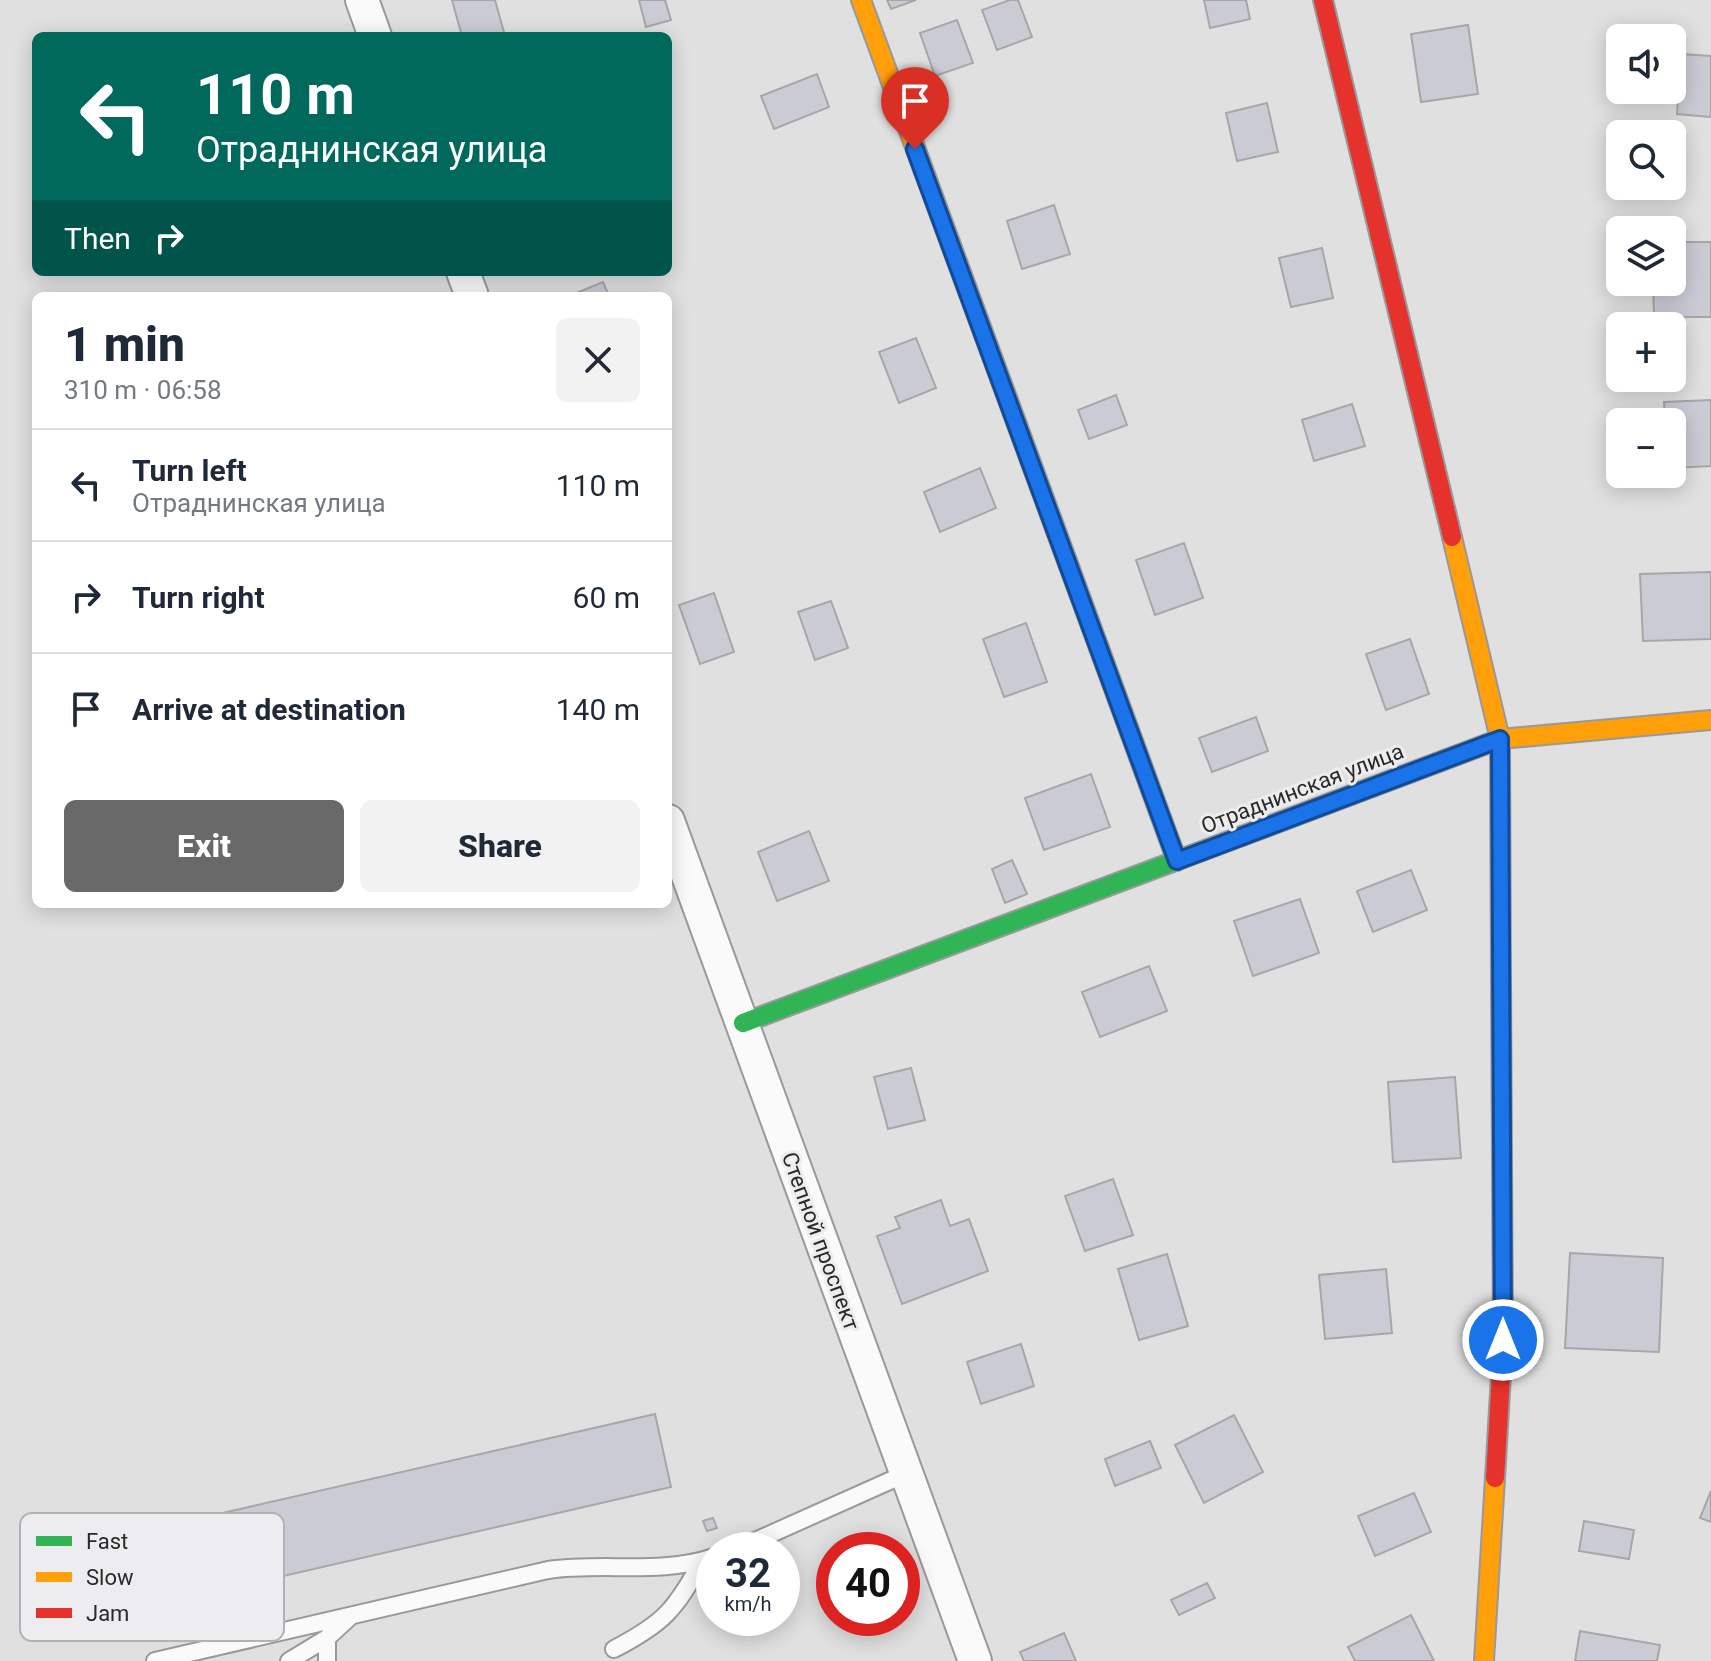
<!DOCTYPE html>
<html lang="en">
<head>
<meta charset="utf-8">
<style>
	body { margin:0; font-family:Roboto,sans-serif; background:#f2f2f3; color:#1f2937; height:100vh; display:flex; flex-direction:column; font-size:30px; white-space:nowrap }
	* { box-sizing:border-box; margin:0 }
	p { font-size:26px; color:#747a83 }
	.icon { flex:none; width:44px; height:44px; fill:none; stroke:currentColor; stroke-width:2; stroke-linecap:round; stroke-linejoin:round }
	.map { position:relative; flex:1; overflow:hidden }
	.side { position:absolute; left:32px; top:292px; width:640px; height:616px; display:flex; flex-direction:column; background:#fff; border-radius:12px; box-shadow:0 4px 20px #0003 }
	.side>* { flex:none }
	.guide { position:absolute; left:32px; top:32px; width:640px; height:244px; border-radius:12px; box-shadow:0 4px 20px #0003; background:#00695c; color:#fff; overflow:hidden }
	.controls { position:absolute; left:1606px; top:24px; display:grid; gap:16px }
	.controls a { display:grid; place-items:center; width:80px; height:80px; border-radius:12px; background:#fff; box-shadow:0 4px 20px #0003; font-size:40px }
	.speed { position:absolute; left:696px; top:1532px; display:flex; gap:16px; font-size:40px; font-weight:700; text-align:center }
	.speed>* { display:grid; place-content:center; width:104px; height:104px; border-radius:50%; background:#fff; box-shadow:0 4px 20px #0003; line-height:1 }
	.speed small { font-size:20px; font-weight:400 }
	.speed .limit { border:12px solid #d22; background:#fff; color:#111 }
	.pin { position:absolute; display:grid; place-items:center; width:68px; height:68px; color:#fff; margin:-82px -34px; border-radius:50% 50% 50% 0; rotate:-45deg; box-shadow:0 0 8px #0007 }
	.pin .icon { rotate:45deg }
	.me { position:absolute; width:88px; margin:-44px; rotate:0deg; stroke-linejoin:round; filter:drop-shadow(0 0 6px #0008) }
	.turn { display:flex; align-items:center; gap:28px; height:168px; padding:0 32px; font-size:36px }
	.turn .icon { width:104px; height:104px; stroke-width:2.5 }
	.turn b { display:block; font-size:56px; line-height:68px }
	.then { display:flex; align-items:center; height:76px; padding:0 32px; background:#0003; gap:16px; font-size:30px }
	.round { display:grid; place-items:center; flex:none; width:84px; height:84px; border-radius:12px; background:#f2f2f3 }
	.head { display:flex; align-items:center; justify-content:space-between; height:136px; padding:0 32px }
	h1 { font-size:48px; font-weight:800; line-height:60px }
	.button { display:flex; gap:16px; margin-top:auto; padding:16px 32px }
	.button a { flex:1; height:92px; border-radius:12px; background:#69696a; color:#fff; font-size:32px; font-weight:800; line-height:92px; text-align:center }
	.button a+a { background:#f2f2f3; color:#1f2937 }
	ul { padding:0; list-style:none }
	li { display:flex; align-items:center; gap:24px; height:112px; padding:0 32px; border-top:2px solid #e0e1e3 }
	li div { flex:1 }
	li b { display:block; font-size:30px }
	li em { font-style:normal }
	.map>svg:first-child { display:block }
	.building { fill:#cacbd5; stroke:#a7a7a8; stroke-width:2 }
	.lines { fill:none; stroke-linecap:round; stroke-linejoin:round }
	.lane-casing { stroke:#99999a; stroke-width:20 }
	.street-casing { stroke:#99999a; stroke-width:36 }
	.fast-casing { stroke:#99999a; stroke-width:22 }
	.slow-casing { stroke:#99999a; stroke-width:22 }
	.jam-casing { stroke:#99999a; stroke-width:22 }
	.lane { stroke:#fafafa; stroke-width:16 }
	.street { stroke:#fafafa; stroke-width:32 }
	.fast { stroke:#30b455; stroke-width:18 }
	.slow { stroke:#ff9f0a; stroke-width:18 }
	.jam { stroke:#e5322d; stroke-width:18 }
	.route-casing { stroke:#114b97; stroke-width:20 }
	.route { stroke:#1a73e8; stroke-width:14 }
	.labels { text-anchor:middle; stroke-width:6; stroke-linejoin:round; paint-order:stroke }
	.street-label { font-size:22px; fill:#29292a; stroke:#ededef }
	.key { fill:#ededef; stroke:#b2b2b4; stroke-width:2 }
	.key-label { font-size:22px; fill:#29292a }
</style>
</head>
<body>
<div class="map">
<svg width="1711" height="1661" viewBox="0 0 1711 1661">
	<rect width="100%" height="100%" fill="#e0e0e1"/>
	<path class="building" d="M452 0H495L505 36H462Z
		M639 0H665L671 20 646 27Z
		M887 0H916L891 9Z
		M1010 0H1018L1032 37 997 50 982 10Z
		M1204 0H1246L1250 19 1210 28Z
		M957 20 973 63 935 76 920 33Z
		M1468 25 1478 94 1421 102 1411 34Z
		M1681 54 1711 56V117L1677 114Z
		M817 74 829 107 774 129 761 96Z
		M1267 103 1278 152 1237 161 1226 113Z
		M1054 205 1070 254 1022 269 1007 221Z
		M1672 242H1711V317H1654L1653 282H1672Z
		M1322 248 1333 298 1291 307 1279 258Z
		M603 282 609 296H569Z
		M916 338 936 388 899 403 879 352Z
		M1116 395 1127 425 1089 439 1078 410Z
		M1711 400V466L1672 468V422H1665L1664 402Z
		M1352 404 1365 446 1314 461 1302 420Z
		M980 468 996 508 940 532 924 492Z
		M1184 543 1203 598 1155 615 1136 560Z
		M1711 572V639L1643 641 1640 574Z
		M714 593 734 652 700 664 679 605Z
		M831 601 848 648 815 660 798 612Z
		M1026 623 1047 682 1004 697 983 639Z
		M1410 639 1429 694 1386 710 1366 654Z
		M1256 717 1268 751 1212 772 1199 738Z
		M1091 774 1110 827 1044 850 1025 798Z
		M809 831 829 881 777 901 758 852Z
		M1012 860 1027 894 1005 903 992 869Z
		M1411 870 1427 910 1373 932 1357 891Z
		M1300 899 1319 953 1253 976 1234 921Z
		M1149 966 1167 1011 1100 1037 1082 992Z
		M911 1068 925 1120 888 1129 874 1077Z
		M1455 1077 1461 1158 1393 1162 1388 1082Z
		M1113 1179 1133 1235 1085 1251 1065 1196Z
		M941 1200 950 1226 969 1219 988 1271 902 1304 877 1236 900 1228 895 1217Z
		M1570 1253 1663 1258 1659 1352 1565 1348Z
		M1167 1254 1188 1326 1139 1340 1118 1269Z
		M1386 1269 1392 1333 1325 1339 1319 1275Z
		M1021 1344 1034 1386 981 1404 967 1362Z
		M655 1414 671 1487 231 1588 214 1515Z
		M1234 1415 1263 1472 1204 1503 1175 1445Z
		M1150 1441 1161 1468 1115 1486 1105 1459Z
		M1711 1491V1522L1700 1518Z
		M1414 1493 1431 1532 1375 1556 1358 1516Z
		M713 1518 717 1528 707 1531 703 1521Z
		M1584 1521 1634 1530 1629 1559 1579 1551Z
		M1207 1583 1215 1598 1179 1615 1171 1600Z
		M1411 1615 1434 1661H1355L1348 1647Z
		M1580 1631 1660 1645 1657 1661H1575Z
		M1064 1633 1076 1661H1024L1020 1652Z"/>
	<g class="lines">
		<g class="lane-casing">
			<path id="lane" d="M735 1550 905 1474
				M614 1649C664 1623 675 1610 702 1561
				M155 1661 548 1570C604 1562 660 1575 714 1557
				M289 1661 327 1638 351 1616
				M327 1661V1638"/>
		</g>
		<g class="street-casing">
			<path id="street" d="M362 0 375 36
				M463 272 472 296
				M668 821 975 1661"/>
		</g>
		<g class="fast-casing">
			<path id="fast" d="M1099 648 1177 861
				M743 1023 1242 836"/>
		</g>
		<g class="slow-casing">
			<path id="slow" d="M861 0 1099 648
				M1452 537 1500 739 1501 982
				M1242 836 1500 739 1711 720
				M1484 1661 1495 1478"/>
		</g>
		<g class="jam-casing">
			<path id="jam" d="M1323 0 1452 537
				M1495 1478 1503 1340 1501 982"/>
		</g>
		<use href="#lane" class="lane"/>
		<use href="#street" class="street"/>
		<use href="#fast" class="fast"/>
		<use href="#slow" class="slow"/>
		<use href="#jam" class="jam"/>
	</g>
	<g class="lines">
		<g class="route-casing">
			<path id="route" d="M915 149 1177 861 1500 739 1503 1340"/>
		</g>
		<use href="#route" class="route"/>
	</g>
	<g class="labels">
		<g class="street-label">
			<text transform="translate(1302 788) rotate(-21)" y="8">Отраднинская улица</text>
			<text transform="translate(821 1241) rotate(70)" y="8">Степной проспект</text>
		</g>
	</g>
	<rect x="20" y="1513" width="264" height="128" rx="12" class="key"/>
	<rect x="36" y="1536" width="36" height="10" fill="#30b455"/>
	<rect x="36" y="1572" width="36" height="10" fill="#ff9f0a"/>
	<rect x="36" y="1608" width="36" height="10" fill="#e5322d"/>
	<g class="key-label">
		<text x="86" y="1549">Fast</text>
		<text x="86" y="1585">Slow</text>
		<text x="86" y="1621">Jam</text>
	</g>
</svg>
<div class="controls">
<a><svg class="icon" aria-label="sound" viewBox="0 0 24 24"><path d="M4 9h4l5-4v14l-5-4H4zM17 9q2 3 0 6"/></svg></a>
<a><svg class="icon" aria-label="search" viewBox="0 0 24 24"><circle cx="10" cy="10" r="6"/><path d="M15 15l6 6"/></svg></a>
<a><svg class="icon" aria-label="layers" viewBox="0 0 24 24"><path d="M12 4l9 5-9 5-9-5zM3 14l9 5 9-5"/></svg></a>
<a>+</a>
<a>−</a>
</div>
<div class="speed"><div>32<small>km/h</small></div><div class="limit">40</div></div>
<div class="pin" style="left:915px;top:149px;background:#d93025"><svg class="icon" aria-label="arrive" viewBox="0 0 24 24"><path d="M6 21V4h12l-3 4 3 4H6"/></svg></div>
<svg class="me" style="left:1503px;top:1340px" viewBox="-20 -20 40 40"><circle r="17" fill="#1a73e8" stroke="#fff" stroke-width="3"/><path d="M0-11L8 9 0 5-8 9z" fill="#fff"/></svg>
<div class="guide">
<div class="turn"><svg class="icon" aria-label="left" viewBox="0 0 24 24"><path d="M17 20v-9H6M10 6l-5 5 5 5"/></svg><div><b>110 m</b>Отраднинская улица</div></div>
<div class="then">Then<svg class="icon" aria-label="right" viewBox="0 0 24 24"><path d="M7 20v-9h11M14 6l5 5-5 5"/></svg></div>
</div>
<section class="side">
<div class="head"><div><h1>1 min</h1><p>310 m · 06:58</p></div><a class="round"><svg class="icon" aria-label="close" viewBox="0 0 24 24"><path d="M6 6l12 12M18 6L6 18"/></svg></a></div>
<ul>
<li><svg class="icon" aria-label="left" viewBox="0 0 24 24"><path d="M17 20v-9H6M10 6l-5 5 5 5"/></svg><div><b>Turn left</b><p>Отраднинская улица</p></div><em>110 m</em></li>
<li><svg class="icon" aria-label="right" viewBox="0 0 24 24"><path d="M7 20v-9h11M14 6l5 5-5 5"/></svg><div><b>Turn right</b></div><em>60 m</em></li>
<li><svg class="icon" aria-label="arrive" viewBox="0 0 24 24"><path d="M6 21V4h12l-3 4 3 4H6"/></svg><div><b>Arrive at destination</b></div><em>140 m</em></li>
</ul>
<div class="button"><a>Exit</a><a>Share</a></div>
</section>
</div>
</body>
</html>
